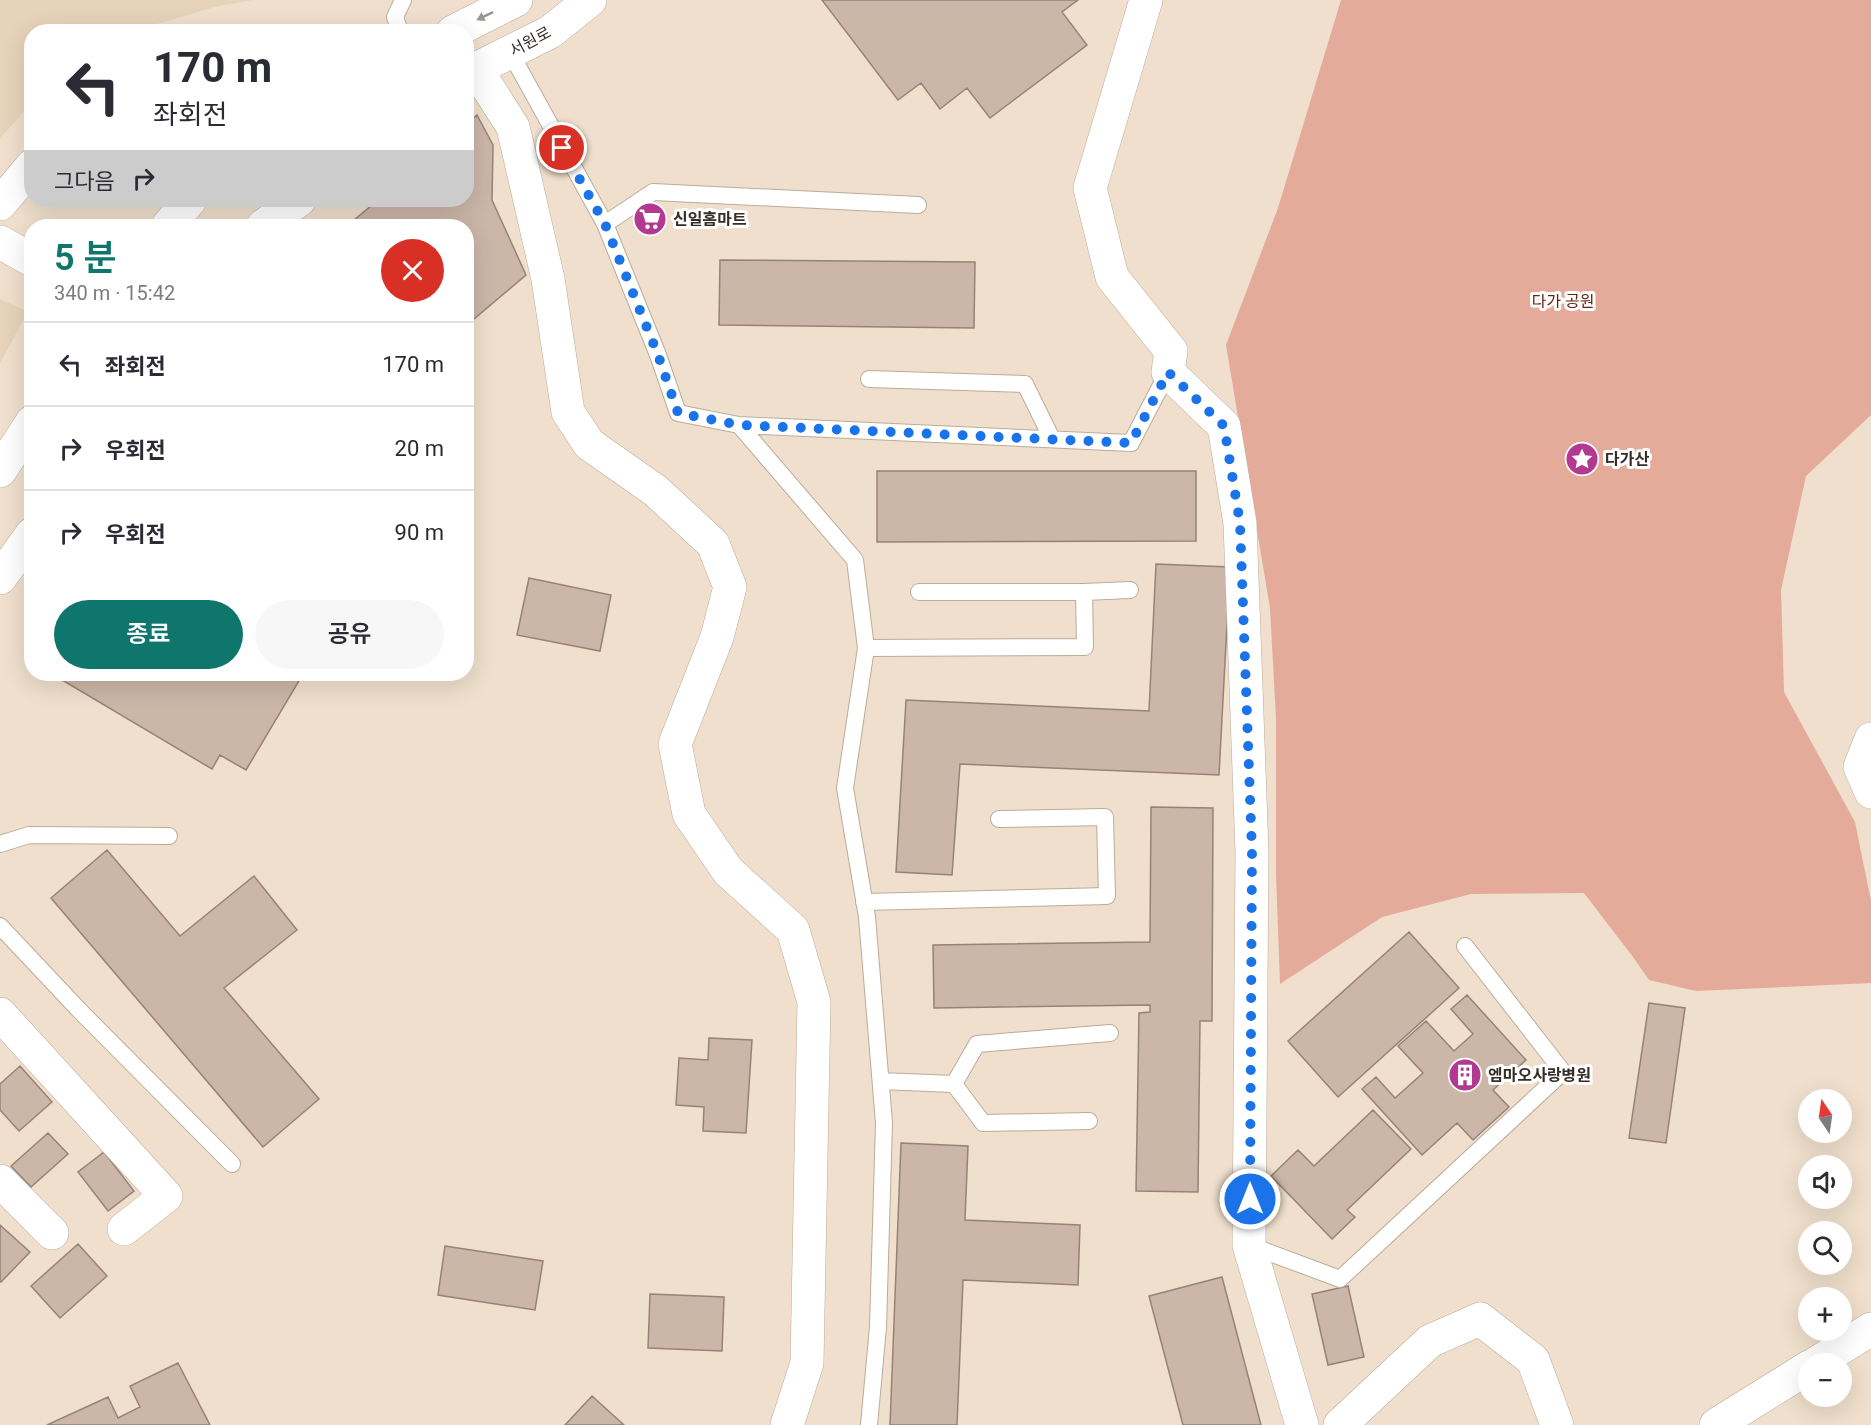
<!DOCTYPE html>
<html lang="ko">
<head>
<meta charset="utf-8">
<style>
	body { margin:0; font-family:Roboto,"Noto Sans KR",sans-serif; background:#f7f7f7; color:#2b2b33; height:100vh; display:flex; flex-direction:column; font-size:22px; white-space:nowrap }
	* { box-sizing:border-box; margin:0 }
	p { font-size:20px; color:#7c7c81 }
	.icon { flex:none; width:33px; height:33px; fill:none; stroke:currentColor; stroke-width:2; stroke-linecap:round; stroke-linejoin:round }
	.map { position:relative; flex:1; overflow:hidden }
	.drawer { position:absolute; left:24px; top:219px; width:450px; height:462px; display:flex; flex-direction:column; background:#fff; border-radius:24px; box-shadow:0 6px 24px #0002 }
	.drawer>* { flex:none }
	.banner { position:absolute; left:24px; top:24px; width:450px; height:183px; border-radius:24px; box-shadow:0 6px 24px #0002; background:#fff; color:#2b2b33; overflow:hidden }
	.needle { width:39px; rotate:347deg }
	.controls { position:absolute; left:1798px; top:1089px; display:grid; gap:12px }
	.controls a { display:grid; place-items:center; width:54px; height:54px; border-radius:50%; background:#fff; box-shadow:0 6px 24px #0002; font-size:30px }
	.pin { position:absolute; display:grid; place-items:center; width:51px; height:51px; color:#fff; margin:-26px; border:3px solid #fff; border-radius:50%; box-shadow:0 2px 6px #0007 }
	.me { position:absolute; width:66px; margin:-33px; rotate:0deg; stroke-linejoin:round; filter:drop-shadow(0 0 4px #0008) }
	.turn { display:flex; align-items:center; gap:21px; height:126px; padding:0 30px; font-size:27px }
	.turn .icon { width:78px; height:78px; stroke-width:2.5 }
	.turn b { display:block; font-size:42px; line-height:51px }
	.then { display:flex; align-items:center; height:57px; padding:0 30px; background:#0003; gap:12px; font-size:22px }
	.round { display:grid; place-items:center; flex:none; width:63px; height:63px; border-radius:32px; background:#f7f7f7 }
	.head { display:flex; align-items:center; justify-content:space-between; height:102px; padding:0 30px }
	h1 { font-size:36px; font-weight:600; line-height:45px; color:#0f766e }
	.action { display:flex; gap:12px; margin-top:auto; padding:12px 30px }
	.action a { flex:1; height:69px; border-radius:36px; background:#0f766e; color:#fff; font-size:24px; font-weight:600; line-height:69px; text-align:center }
	.action a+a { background:#f7f7f7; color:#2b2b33 }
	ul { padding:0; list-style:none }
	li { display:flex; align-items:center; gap:18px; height:84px; padding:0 30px; border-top:2px solid #e1e1e2 }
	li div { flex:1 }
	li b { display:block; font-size:22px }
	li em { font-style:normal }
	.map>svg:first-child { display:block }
	.built { fill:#e7d3b9 }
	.green { fill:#e4aa9a }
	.building { fill:#cbb6a8; stroke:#978376; stroke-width:1.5 }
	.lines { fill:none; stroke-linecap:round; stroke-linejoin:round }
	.service-casing { stroke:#bbac9a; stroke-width:18 }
	.minor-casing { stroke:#bbac9a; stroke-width:34 }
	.tertiary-casing { stroke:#bbac9a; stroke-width:34 }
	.service { stroke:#fff; stroke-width:16 }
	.minor { stroke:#fff; stroke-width:33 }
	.tertiary { stroke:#fff; stroke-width:33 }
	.oneway { fill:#9a9693 }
	.route { stroke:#1a73e8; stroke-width:10; stroke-dasharray:0 18 }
	.labels { text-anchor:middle; stroke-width:6; stroke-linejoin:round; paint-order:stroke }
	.street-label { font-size:16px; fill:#342e27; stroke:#fff }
	.poi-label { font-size:16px; font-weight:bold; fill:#342e27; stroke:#fff; text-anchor:start }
	.park-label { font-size:16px; fill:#692411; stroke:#fff }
</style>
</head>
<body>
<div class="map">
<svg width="1871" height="1425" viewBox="0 0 1871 1425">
	<rect width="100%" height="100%" fill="#efdfcc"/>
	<path class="built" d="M0 0H253L218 6 147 27 139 31 32 32 31 104 0 138Z
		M0 299 28 312 0 363Z"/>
	<path class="green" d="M1341 0H1871V415L1806 476 1781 590 1784 692 1855 822 1871 901V983L1696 991 1649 980 1633 957 1584 893 1471 894 1382 917 1280 984 1276 873V718L1270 608 1226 345 1278 208Z"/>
	<path class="building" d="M822 0H1078L1062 12 1087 45 990 118 967 88 940 109 921 83 898 100Z
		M477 115 493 145 492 200 526 275 467 325 466 226H347L378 200H466V124Z
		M720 260 975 262 974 328 719 325Z
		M877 471H1196V541L877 542Z
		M1156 564 1230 567 1219 775 960 764 952 875 896 872 906 700 1149 711Z
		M529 578 611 595 600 651 517 635Z
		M59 674H303L246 770 220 755 212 769 57 677Z
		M1151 807 1213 808 1212 1021H1200L1198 1192 1136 1191 1139 1013 1150 1012V1005L934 1008 933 945 1150 942Z
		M107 850 180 936 254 876 297 930 224 988 319 1099 263 1147 51 898Z
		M1409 932 1459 988 1338 1097 1288 1041Z
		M1467 995 1526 1060 1493 1090 1509 1107 1473 1140 1457 1123 1422 1155 1362 1089 1376 1077 1395 1098 1423 1073 1398 1046 1426 1021 1454 1051 1473 1034 1451 1009Z
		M1649 1003 1685 1008 1666 1143 1629 1138Z
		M709 1038 752 1040 746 1133 703 1131 704 1107 676 1105 679 1058 708 1060Z
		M20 1066 52 1102 19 1131 0 1110V1084Z
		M1373 1110 1411 1149 1347 1210 1355 1217 1332 1239 1271 1176 1298 1150 1314 1166Z
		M48 1133 68 1154 31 1187 11 1166Z
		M901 1143 968 1146 965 1220 1080 1225 1078 1285 963 1280 957 1425H890Z
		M104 1152 134 1191 108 1211 78 1172Z
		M0 1225 30 1252 1 1282H0Z
		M78 1244 107 1276 60 1318 31 1286Z
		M445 1246 543 1261 535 1310 438 1295Z
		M1222 1277 1261 1425H1183L1149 1296Z
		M1348 1286 1364 1357 1328 1365 1312 1294Z
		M650 1294 724 1297 722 1351 648 1348Z
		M178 1363 210 1425H47L108 1397 118 1418 140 1407 130 1386Z
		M592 1396 624 1425H565Z"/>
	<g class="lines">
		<g class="service-casing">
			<path id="service" d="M400 32 395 17 403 0
				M510 52 605 224 658 355 678 413 739 425 1131 443 1168 372
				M605 224 653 192 918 205
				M869 379 1025 384 1052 439
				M739 425 855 560 866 648 845 788 867 917 884 1123 878 1327 869 1425
				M919 592H1084L1130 590
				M866 648 1085 647 1084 592
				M0 844 29 835 169 836
				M864 902 1107 896 1105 817 999 819
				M0 926 80 1011 232 1164
				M881 1081 954 1084 977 1044 1110 1033
				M954 1084 983 1123 1089 1121
				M1249 1245 1340 1279 1563 1072 1465 946"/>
		</g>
		<g class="minor-casing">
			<path id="minor" d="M1146 0 1090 188 1112 277 1171 351 1168 372 1224 426 1240 523 1252 852 1249 1245 1302 1425
				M476 69 513 127 548 279 568 412 589 444 656 491 713 544 730 587 717 637 675 744 689 814 728 871 793 930 814 1002 807 1363 787 1425
				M0 204 32 166
				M0 242 32 260
				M1871 739 1860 767 1871 792
				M0 1014 166 1196 124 1229
				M0 1181 52 1233
				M1815 1364 1871 1329
				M1340 1425 1430 1341 1480 1319 1533 1360 1557 1425
				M1716 1425 1809 1367"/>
		</g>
		<g class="tertiary-casing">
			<path id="tertiary" d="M453 32 516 0
				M466 76 476 69 550 32 590 0
				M168 226 190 200
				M263 226 299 200
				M0 471 32 422
				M0 578 32 534"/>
		</g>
		<use href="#service" class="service"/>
		<use href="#minor" class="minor"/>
		<use href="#tertiary" class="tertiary"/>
	</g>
	<defs><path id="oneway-solid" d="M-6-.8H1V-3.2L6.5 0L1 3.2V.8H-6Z" transform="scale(1.5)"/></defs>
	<use class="oneway" href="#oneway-solid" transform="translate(485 16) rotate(154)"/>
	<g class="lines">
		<path class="route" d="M562 148 605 224 658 355 678 413 739 425 1131 443 1168 372 1224 426 1240 523 1252 852 1250 1199"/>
	</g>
	<defs>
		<g id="supermarket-disc" transform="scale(1.725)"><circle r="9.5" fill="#b13a90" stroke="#fff"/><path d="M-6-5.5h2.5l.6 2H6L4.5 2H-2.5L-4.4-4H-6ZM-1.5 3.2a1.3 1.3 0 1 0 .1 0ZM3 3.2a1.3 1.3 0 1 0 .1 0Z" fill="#fff"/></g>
		<g id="sight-disc" transform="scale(1.725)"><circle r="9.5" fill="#b13a90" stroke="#fff"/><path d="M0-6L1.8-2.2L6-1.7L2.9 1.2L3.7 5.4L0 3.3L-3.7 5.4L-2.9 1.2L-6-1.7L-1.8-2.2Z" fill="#fff"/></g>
		<g id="building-disc" transform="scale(1.725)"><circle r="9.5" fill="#b13a90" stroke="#fff"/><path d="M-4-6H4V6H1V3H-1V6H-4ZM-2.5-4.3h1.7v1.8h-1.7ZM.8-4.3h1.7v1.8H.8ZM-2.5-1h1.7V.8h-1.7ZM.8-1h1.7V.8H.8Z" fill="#fff"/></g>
	</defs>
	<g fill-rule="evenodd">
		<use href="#supermarket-disc" x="650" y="219"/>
		<use href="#sight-disc" x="1582" y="459"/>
		<use href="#building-disc" x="1465" y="1075"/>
	</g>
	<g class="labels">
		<g class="street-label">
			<text transform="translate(530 41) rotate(-28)" y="6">서원로</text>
		</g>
		<g class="poi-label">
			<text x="673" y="225">신일홈마트</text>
			<text x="1605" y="465">다가산</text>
			<text x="1488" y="1081">엠마오사랑병원</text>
		</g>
		<g class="park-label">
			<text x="1563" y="307">다가 공원</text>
		</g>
	</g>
</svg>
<div class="controls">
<a><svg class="needle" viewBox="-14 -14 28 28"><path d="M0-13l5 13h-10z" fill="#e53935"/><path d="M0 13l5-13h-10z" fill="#7c7c81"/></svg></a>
<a><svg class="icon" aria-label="sound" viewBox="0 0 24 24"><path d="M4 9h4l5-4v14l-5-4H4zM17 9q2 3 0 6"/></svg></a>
<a><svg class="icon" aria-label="search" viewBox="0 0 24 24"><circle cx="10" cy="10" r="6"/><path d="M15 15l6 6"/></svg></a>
<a>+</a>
<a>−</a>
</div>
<div class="pin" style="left:562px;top:148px;background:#d93025"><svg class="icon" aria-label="arrive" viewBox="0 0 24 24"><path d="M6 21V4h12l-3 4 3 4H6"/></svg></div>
<svg class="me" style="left:1250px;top:1199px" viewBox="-20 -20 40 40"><circle r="17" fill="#1a73e8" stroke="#fff" stroke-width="3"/><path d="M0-11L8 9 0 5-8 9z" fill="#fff"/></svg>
<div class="banner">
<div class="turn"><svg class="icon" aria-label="left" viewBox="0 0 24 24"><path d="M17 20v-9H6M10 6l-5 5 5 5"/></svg><div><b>170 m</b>좌회전</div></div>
<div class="then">그다음<svg class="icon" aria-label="right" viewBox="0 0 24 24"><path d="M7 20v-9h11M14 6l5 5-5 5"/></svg></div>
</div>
<section class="drawer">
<div class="head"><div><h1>5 분</h1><p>340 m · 15:42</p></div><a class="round" style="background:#d93025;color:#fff"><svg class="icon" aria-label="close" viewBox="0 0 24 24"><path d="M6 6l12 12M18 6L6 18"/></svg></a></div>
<ul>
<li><svg class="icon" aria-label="left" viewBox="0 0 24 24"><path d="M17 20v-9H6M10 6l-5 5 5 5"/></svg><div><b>좌회전</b></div><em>170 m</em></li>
<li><svg class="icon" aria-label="right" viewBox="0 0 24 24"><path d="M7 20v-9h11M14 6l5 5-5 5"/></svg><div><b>우회전</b></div><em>20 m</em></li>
<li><svg class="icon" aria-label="right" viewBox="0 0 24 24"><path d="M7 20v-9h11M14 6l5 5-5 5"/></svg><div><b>우회전</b></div><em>90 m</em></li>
</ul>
<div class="action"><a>종료</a><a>공유</a></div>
</section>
</div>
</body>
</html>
